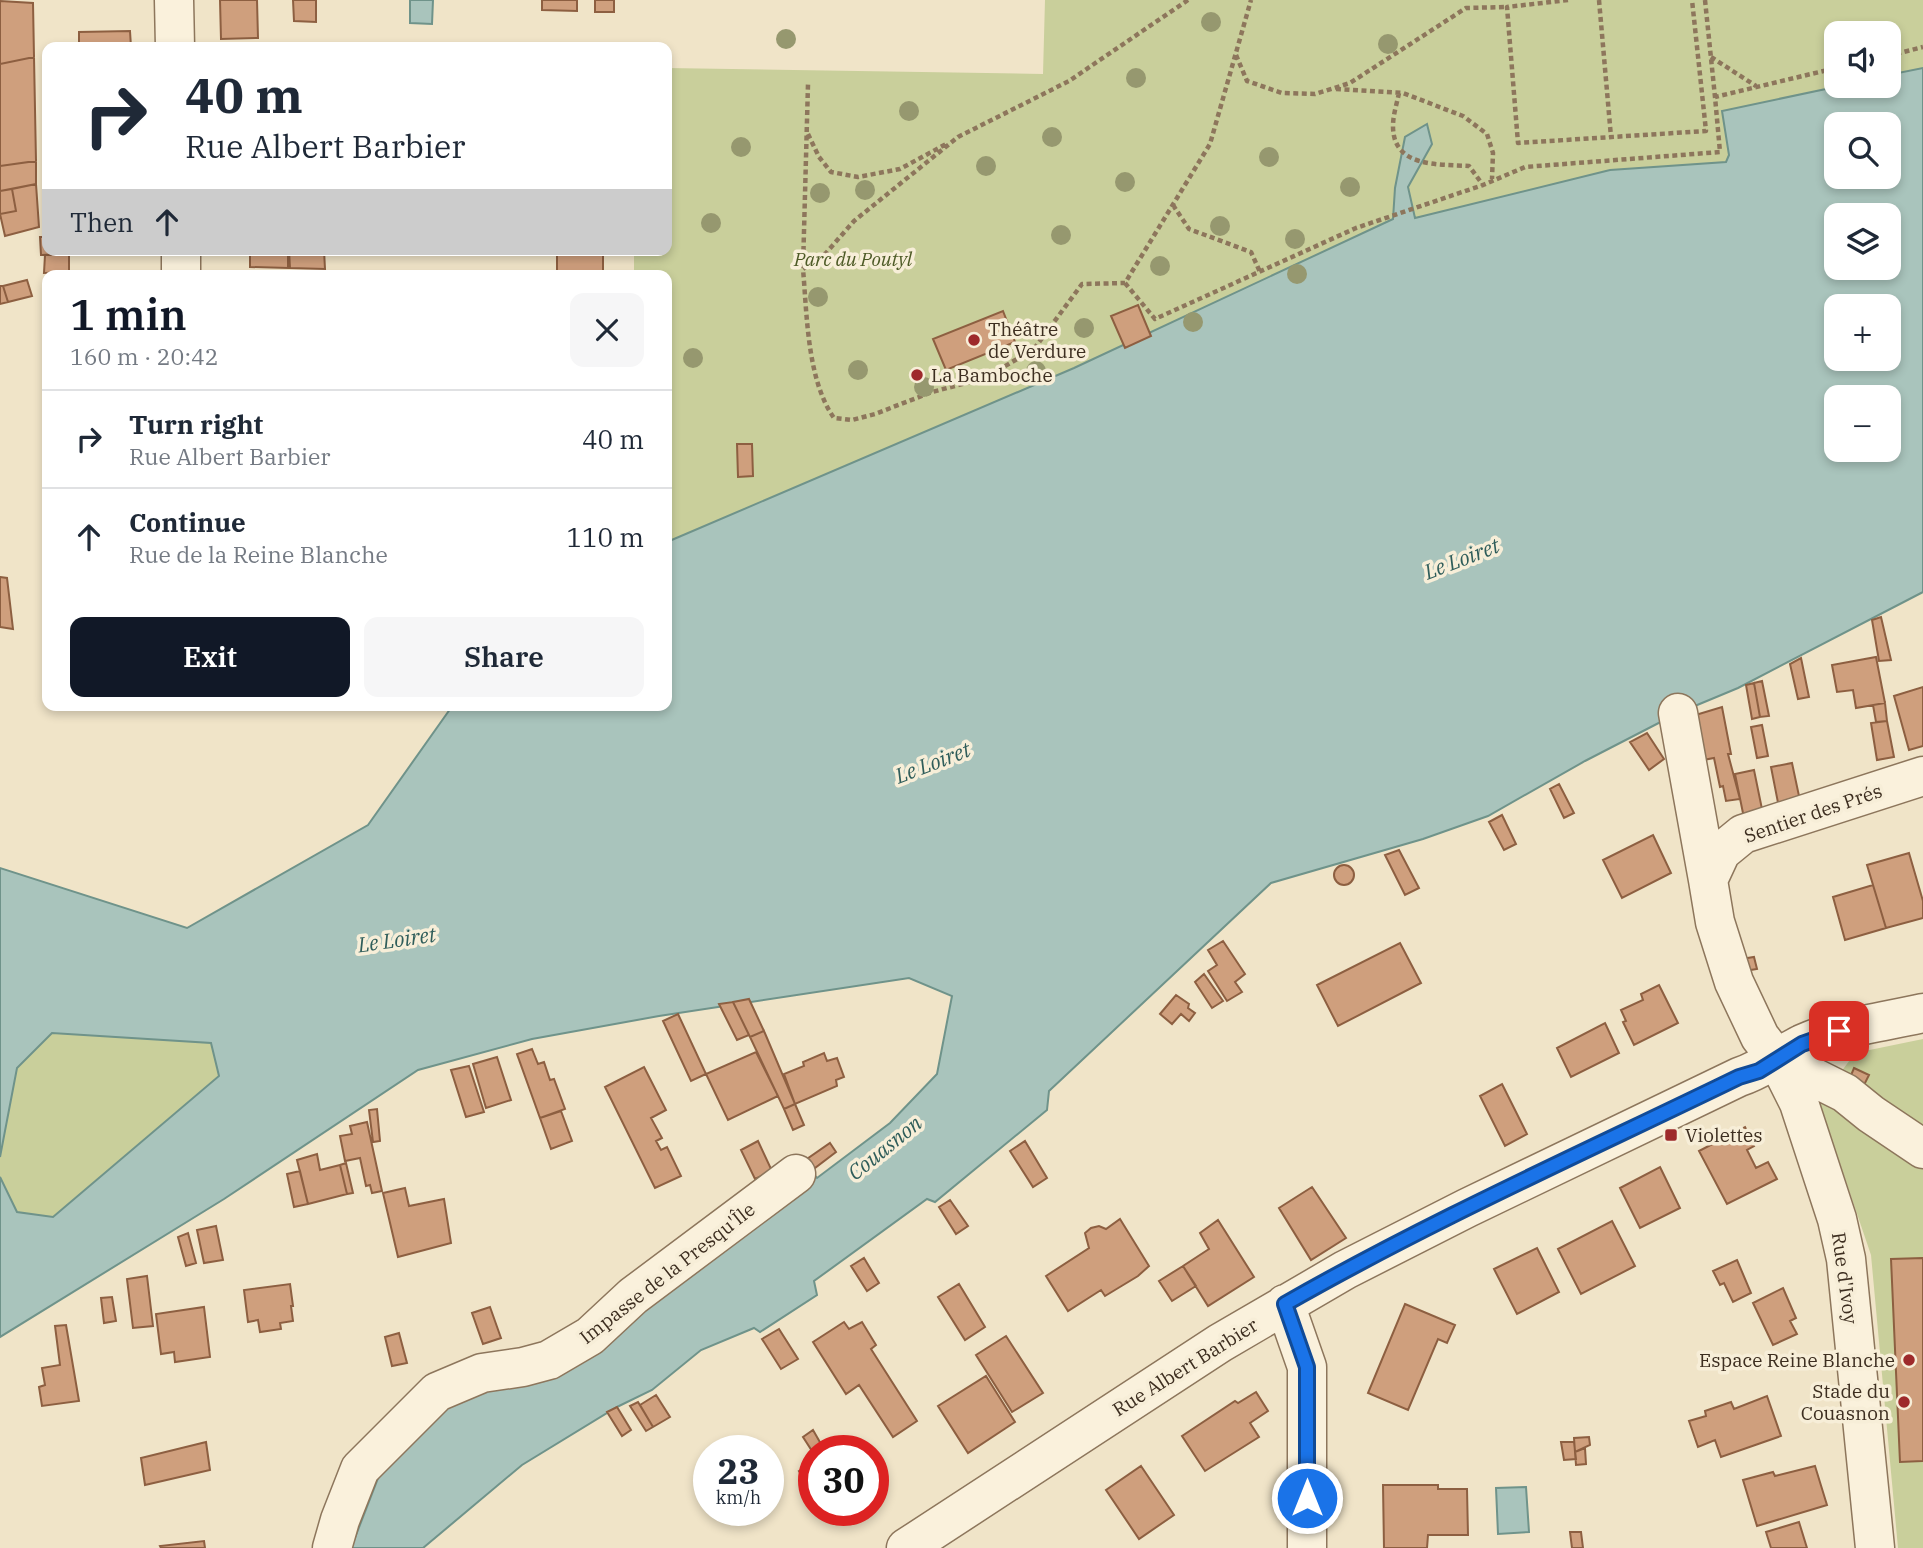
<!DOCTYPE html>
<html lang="en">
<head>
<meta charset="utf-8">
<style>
	body { margin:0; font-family:"IBM Plex Serif",serif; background:#f6f6f7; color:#1f2937; height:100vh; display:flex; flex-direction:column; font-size:26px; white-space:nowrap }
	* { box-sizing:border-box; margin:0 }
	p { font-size:23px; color:#747a83 }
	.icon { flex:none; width:38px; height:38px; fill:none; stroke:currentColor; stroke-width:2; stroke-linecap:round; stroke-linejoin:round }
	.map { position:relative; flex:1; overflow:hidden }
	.panel { position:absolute; left:42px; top:270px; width:630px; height:441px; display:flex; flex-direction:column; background:#fff; border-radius:14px; box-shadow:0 4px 10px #0003 }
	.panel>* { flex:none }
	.top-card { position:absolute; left:42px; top:42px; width:630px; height:214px; border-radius:14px; box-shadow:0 4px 10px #0003; background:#fff; color:#1f2937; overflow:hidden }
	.tools { position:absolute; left:1824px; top:21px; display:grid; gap:14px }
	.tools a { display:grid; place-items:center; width:77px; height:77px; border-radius:14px; background:#fff; box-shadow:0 4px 10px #0003; font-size:35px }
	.speed { position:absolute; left:693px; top:1435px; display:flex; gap:14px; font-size:35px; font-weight:700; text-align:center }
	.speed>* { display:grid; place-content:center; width:91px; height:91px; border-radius:50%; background:#fff; box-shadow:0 4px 10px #0003; line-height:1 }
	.speed small { font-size:18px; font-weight:400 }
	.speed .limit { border:10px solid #d22; background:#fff; color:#111 }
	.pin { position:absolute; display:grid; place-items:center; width:60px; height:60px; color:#fff; margin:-30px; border-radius:14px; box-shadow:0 4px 10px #0006 }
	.me { position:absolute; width:77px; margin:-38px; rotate:0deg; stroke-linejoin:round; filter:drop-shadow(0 0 5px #0008) }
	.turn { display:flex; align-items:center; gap:24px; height:147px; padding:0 28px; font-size:32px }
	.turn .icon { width:91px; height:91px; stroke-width:2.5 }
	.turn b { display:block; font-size:49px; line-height:60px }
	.then { display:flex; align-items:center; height:66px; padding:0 28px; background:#0003; gap:14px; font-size:26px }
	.round { display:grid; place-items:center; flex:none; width:74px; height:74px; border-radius:14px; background:#f6f6f7 }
	.overview { display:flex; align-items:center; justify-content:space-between; height:119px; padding:0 28px }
	h1 { font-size:42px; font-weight:600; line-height:52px; color:#111827 }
	.button { display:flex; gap:14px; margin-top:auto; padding:14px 28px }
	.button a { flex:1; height:80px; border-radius:14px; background:#111827; color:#fff; font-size:28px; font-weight:600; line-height:80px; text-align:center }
	.button a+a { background:#f6f6f7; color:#1f2937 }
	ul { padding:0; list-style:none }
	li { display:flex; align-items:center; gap:21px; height:98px; padding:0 28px; border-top:2px solid #e0e1e3 }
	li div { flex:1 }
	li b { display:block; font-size:26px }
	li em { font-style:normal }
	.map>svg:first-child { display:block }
	.green { fill:#c9cf9b }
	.water { fill:#a9c4bc; stroke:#6f938a; stroke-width:2; fill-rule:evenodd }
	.building { fill:#cf9f7d; stroke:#8d5f41; stroke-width:2 }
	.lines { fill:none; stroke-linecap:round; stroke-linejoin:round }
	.minor-casing { stroke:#8d765c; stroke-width:41 }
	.path { stroke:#8d765c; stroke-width:4.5; stroke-dasharray:5 3.5; stroke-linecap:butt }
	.minor { stroke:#faf1dc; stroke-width:38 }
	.tree { fill:#96986f }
	.route-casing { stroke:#114b97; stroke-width:18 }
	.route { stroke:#1a73e8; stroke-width:12 }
	.poi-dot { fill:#9e2a2b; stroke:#f7eed8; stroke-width:2.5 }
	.labels { text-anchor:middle; stroke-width:7; stroke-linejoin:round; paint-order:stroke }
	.park-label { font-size:19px; font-style:italic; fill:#4d5a26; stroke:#f7eed8 }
	.poi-label { font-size:19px; fill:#3d2e20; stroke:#f7eed8; text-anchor:start }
	.street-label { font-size:19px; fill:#3d2e20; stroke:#f7eed8 }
	.water-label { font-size:21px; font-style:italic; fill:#2f5d5a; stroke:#f7eed8 }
</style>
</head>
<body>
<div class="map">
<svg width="1923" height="1548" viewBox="0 0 1923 1548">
	<rect width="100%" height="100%" fill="#f0e4c8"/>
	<path class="green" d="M1045 0H1923V68L1888 75V33H1836V86H1840L1722 111 1729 155 1726 162 1610 170 1505 200 1415 218 1408 187 1432 144 1427 124 1395 188 1393 219 1074 368 667 542V275H634V250H667V68L1043 74Z
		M52 1033 211 1043 219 1076 53 1217 17 1212 0 1177V1157L17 1068Z
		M1923 1039V1548H1898L1871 1255 1819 1102 1855 1053Z"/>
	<path class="water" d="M410 0H433L432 24 410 23Z
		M1923 68V592L1738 688 1678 713 1585 761 1488 816 1423 839 1271 883 1049 1091 1047 1110 935 1202 927 1199 814 1281 817 1295 760 1332 754 1328 701 1350 652 1390 617 1407 522 1465 423 1548H351L387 1455 448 1396 529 1378 811 1171 817 1178 890 1123 937 1074 952 996 909 978 659 1016 532 1039 418 1070 224 1199 0 1337V1177L17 1212 53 1217 219 1076 211 1043 52 1033 17 1068 0 1157V868L187 928 368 825 453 705H667V542L1074 368 1393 219 1395 188 1405 137 1427 124 1432 144 1408 187 1415 218 1610 170 1726 162 1729 155 1722 111 1840 86H1888V75ZM1836 124H1888V177H1836ZM1836 215H1888V268H1836ZM1836 306H1888V359H1836ZM1836 397H1888V450H1836Z
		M1526 1487 1529 1532 1498 1534 1496 1488Z"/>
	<path class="building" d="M220 0H257L258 38 221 39Z
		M293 0H316V22L294 21Z
		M542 0H577V11L542 10Z
		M595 0H614V12H595Z
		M0 1 33 3 34 57 0 64Z
		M130 31 131 47H79V32Z
		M34 57 36 161 0 166V64Z
		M36 161V184L0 191V166Z
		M36 184 39 227 5 236 0 214 16 211 12 189Z
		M12 189 16 211 0 214V191Z
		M40 237H47V250H65V254L41 255Z
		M86 250H109V254H86Z
		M250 250H288V268L250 267Z
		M289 250H324L325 269 290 268Z
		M557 250H603V272L600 275H557Z
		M45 255H69V272L44 273Z
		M27 280 32 296 8 302 3 286Z
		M0 286H3L8 302 0 304Z
		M1138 305 1151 336 1125 348 1111 316Z
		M1003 311 1015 342 946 370 933 339Z
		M737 444H752L753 476 738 477Z
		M0 577 7 578 13 629 0 627Z
		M1881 617 1891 660 1879 661 1872 620Z
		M1876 657 1885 703 1856 708 1853 690 1837 692 1832 665Z
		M1801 658 1809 697 1798 699 1790 664Z
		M1762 681 1769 716 1760 717 1754 683Z
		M1754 683 1760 717 1752 719 1746 685Z
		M1923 687V746L1909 750 1894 696Z
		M1885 703 1887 721 1876 722 1873 705Z
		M1722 707 1731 754H1728L1740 799 1726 801 1723 786 1720 787 1714 758 1698 761 1689 717Z
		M1887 721 1894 757 1877 760 1871 723Z
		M1762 725 1768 756 1757 758 1751 727Z
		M1647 733 1664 759 1649 770 1630 742Z
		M1792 763 1802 810 1781 818 1771 767Z
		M1754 770 1763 814 1744 818 1735 774Z
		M1559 784 1574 813 1564 818 1550 789Z
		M1502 815 1516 844 1504 850 1489 822Z
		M1653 835 1671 873 1622 898 1603 860Z
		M1399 850 1419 888 1405 895 1385 855Z
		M1909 853 1923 901V918L1886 928 1867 865Z
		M1334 875a10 10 0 1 1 20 0a10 10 0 1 1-20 0Z
		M1873 885 1886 928 1845 940 1833 897Z
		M1223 941 1245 974 1235 982 1242 992 1227 1001 1208 971 1217 965 1208 950Z
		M1400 943 1421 983 1338 1026 1317 985Z
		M1754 957 1757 969 1744 971 1741 959Z
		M1204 974 1223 1001 1212 1008 1195 982Z
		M1659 985 1678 1023 1634 1045 1623 1022 1626 1021 1621 1010 1643 1000 1641 994Z
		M1176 995 1189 1004 1188 1008 1195 1013 1189 1021 1181 1014 1172 1024 1160 1014Z
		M749 999 764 1031 750 1037 733 1002Z
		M733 1002 749 1035 737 1040 719 1004Z
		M678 1014 706 1074 691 1081 663 1021Z
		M1605 1023 1619 1053 1571 1077 1557 1048Z
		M764 1031 795 1104 784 1109 750 1037Z
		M532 1049 538 1064 544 1062 550 1080 554 1079 565 1109 540 1118 517 1054Z
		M756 1052 778 1096 728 1120 706 1074Z
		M824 1053 827 1061 837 1058 844 1077 836 1080 837 1086 795 1104 784 1074 804 1066 803 1062Z
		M497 1057 511 1100 486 1108 473 1064Z
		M469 1066 484 1112 466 1117 451 1070Z
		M644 1067 666 1110 651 1118 662 1138 656 1141 661 1150 667 1147 681 1176 655 1188 605 1087Z
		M1854 1068 1869 1075 1863 1087 1849 1080Z
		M1502 1084 1527 1134 1505 1146 1480 1096Z
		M795 1104 804 1125 793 1130 784 1109Z
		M377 1109 380 1141 373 1142 369 1110Z
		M561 1111 572 1141 551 1149 540 1118Z
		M367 1122 382 1191 372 1193 370 1185 366 1186 360 1158 345 1161 340 1136 352 1134 350 1126Z
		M1745 1127 1754 1146 1747 1150 1756 1168 1768 1162 1777 1179 1727 1204 1699 1151Z
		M758 1141 772 1171 755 1179 741 1150Z
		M1025 1141 1047 1178 1033 1187 1010 1151Z
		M830 1143 836 1152 811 1171 804 1161Z
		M317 1154 320 1170 340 1165 347 1194 308 1204 297 1160Z
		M346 1163 353 1193 347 1194 340 1165Z
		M1660 1167 1680 1208 1640 1228 1620 1188Z
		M300 1171 308 1204 294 1207 287 1174Z
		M1312 1187 1346 1238 1311 1260 1279 1208Z
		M405 1188 409 1206 444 1199 451 1243 398 1257 383 1193Z
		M950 1200 968 1226 956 1234 939 1207Z
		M1120 1219 1149 1266 1138 1276 1105 1296 1101 1290 1068 1311 1046 1276 1089 1248 1085 1233 1091 1228 1099 1226 1106 1229Z
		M1218 1220 1254 1277 1208 1306 1183 1266 1209 1249 1200 1233Z
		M1612 1221 1635 1266 1581 1294 1558 1249Z
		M216 1226 223 1260 204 1263 197 1230Z
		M188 1233 196 1263 186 1266 178 1237Z
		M1537 1248 1559 1292 1517 1314 1494 1269Z
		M864 1258 879 1283 867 1291 851 1266Z
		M1923 1258V1461L1900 1462 1891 1259Z
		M1737 1260 1751 1293 1733 1302 1724 1283 1720 1285 1713 1271Z
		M1183 1266 1196 1286 1172 1301 1159 1281Z
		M147 1276 153 1326 133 1328 127 1279Z
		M290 1284 293 1306H291L293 1321 280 1323 281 1329 260 1332 258 1320 248 1322 244 1290Z
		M959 1284 985 1327 965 1340 938 1297Z
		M1783 1288 1796 1318 1790 1321 1797 1334 1773 1345 1753 1303Z
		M112 1297 116 1321 104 1323 101 1298Z
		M1405 1304 1455 1325 1447 1343 1438 1339 1408 1410 1368 1393Z
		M204 1307 210 1357 175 1362 174 1352 161 1354 156 1314Z
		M490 1307 501 1338 483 1344 472 1313Z
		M844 1322 849 1329 862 1322 876 1345 871 1349 917 1421 893 1437 859 1385 846 1394 813 1342Z
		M66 1325 79 1401 42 1406 39 1387 45 1385 42 1368 60 1365 55 1326Z
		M779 1329 798 1359 781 1369 762 1339Z
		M399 1333 407 1363 392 1366 385 1337Z
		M1006 1336 1043 1393 1012 1412 976 1355Z
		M986 1376 1015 1422 968 1453 938 1406Z
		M1256 1392 1268 1411 1250 1423 1259 1437 1205 1471 1182 1436 1235 1401 1238 1403Z
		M656 1395 670 1417 653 1427 640 1405Z
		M1767 1396 1781 1436 1721 1457 1715 1440 1698 1447 1689 1421 1706 1416 1705 1411 1731 1402 1734 1409Z
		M638 1402 653 1427 646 1431 630 1406Z
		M617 1407 631 1430 622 1436 607 1412Z
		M813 1430 825 1451H814V1454L803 1437Z
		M1589 1437 1590 1445 1575 1452 1574 1438Z
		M206 1442 210 1470 145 1485 141 1458Z
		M1561 1442H1574L1576 1459 1564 1460Z
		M1585 1448 1586 1464 1576 1465 1575 1452Z
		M814 1462V1495L799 1471Z
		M1141 1466 1174 1515 1139 1539 1106 1490Z
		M1815 1466 1827 1505 1757 1526 1743 1480 1773 1472 1775 1476Z
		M1383 1485H1438V1489H1467L1468 1535H1428L1427 1548H1384Z
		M823 1510H847L830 1521Z
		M1799 1522 1807 1548H1771L1766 1532Z
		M1570 1532H1581L1583 1548H1572Z
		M204 1541 205 1548H161L160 1546Z"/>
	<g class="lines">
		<g class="minor-casing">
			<path id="minor" d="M174 0 175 47
				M181 250V275
				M1678 713 1708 880
				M1777 1059 1845 1093 1871 1114 1923 1149
				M1285 1304 1307 1367V1548
				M332 1548 340 1520 360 1469 437 1392 482 1373 523 1367 549 1360 590 1336 633 1296 796 1174
				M906 1548 1220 1343 1345 1270 1467 1208 1739 1077C1763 1069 1780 1055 1802 1044 1839 1027 1883 1022 1923 1013
				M1875 1548 1846 1259 1837 1219 1799 1103 1777 1059 1760 1037 1734 982 1715 922 1708 880 1721 852 1743 834 1923 776"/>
		</g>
		<path class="path" d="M1188 0 1069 81 958 137 854 221 826 253 803 269C807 314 807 380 834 418L852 420 875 414 932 392 985 378 1034 349 1082 284 1125 283 1210 144 1251 0
			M1568 0 1507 7 1518 143 1706 131 1692 0
			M1599 0 1611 137
			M1705 0 1715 97
			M1236 55 1247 81 1282 93 1315 94 1350 83 1466 8 1507 7
			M1888 56 1923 47
			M1711 57 1756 86
			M1336 89 1403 93 1463 116 1487 134 1493 153 1492 179
			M1399 93C1397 103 1393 115 1393 126 1393 168 1438 164 1469 166L1483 185
			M808 134 819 157 831 172 858 177 900 169 948 143
			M1173 205 1189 229 1251 252 1260 272
			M803 268 808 84
			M1125 283 1155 319 1356 228 1483 185 1525 167 1720 152 1715 97 1836 68"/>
		<use href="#minor" class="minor"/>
	</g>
	<g class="tree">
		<circle cx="1211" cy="22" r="10"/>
		<circle cx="786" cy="39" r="10"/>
		<circle cx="1388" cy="44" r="10"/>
		<circle cx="1136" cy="78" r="10"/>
		<circle cx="909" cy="111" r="10"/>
		<circle cx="1052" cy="137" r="10"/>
		<circle cx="741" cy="147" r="10"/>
		<circle cx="1269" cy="157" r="10"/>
		<circle cx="986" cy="166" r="10"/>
		<circle cx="1125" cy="182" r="10"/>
		<circle cx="1350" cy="187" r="10"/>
		<circle cx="865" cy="190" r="10"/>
		<circle cx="820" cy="193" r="10"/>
		<circle cx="711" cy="223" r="10"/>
		<circle cx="1220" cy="226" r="10"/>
		<circle cx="1061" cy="235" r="10"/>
		<circle cx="1295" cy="239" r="10"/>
		<circle cx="1160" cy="266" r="10"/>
		<circle cx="1297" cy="274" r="10"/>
		<circle cx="818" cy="297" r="10"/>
		<circle cx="1193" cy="322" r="10"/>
		<circle cx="1084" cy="328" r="10"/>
		<circle cx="693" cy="358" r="10"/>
		<circle cx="858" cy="370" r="10"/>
		<circle cx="1036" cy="371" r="10"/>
		<circle cx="924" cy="387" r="10"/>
	</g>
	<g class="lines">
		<g class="route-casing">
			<path id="route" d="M1307 1498V1367L1285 1304C1432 1220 1587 1151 1739 1077L1759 1071 1802 1044 1839 1031"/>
		</g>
		<use href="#route" class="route"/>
	</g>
	<g class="poi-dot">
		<circle cx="974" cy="340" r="7"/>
		<circle cx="917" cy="375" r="7"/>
		<rect x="1664" y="1128" width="14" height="14" rx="3.5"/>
		<circle cx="1909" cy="1360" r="7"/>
		<circle cx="1904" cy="1402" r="7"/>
	</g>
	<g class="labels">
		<g class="park-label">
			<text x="853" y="266">Parc du Poutyl</text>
		</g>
		<g class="poi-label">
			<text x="988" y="336">Théâtre<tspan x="988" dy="22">de Verdure</tspan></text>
			<text x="931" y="382">La Bamboche</text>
			<text x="1685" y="1142">Violettes</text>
			<text x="1895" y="1367" text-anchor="end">Espace Reine Blanche</text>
			<text x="1890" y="1398" text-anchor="end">Stade du<tspan x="1890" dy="22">Couasnon</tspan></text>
		</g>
		<g class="street-label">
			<text transform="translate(1813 813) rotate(-19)" y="7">Sentier des Prés</text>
			<text transform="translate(667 1273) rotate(-38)" y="7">Impasse de la Presqu'Île</text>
			<text transform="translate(1845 1278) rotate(82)" y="7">Rue d'Ivoy</text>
			<text transform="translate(1185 1367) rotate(-32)" y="7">Rue Albert Barbier</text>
		</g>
		<g class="water-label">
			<text transform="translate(1462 559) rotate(-21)" y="7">Le Loiret</text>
			<text transform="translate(933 763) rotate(-21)" y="7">Le Loiret</text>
			<text transform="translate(397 940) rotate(-8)" y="7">Le Loiret</text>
			<text transform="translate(885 1148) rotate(-39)" y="7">Couasnon</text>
		</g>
	</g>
</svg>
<div class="tools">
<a><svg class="icon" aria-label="sound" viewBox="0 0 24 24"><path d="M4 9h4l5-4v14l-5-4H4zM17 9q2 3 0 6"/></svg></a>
<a><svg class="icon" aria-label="search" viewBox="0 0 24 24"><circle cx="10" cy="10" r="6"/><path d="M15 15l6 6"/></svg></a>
<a><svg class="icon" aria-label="layers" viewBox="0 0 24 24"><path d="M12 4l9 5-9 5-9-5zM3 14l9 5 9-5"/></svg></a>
<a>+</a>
<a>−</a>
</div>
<div class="speed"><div>23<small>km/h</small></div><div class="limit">30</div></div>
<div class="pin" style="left:1839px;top:1031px;background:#d93025"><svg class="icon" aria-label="arrive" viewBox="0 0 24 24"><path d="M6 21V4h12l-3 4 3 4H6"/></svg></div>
<svg class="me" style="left:1307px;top:1498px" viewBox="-20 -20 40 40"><circle r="17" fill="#1a73e8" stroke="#fff" stroke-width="3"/><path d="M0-11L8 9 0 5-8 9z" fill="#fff"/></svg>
<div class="top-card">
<div class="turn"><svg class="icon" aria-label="right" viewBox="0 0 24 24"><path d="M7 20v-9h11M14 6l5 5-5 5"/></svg><div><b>40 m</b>Rue Albert Barbier</div></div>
<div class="then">Then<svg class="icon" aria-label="ahead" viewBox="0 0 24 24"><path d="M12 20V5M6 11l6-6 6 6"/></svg></div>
</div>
<section class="panel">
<div class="overview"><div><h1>1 min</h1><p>160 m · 20:42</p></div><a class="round"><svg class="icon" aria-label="close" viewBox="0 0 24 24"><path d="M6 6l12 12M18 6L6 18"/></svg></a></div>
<ul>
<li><svg class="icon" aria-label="right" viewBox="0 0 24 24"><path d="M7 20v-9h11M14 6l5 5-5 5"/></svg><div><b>Turn right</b><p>Rue Albert Barbier</p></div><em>40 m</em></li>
<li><svg class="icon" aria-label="ahead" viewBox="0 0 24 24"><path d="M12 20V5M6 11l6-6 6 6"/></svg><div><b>Continue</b><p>Rue de la Reine Blanche</p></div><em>110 m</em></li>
</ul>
<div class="button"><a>Exit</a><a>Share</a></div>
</section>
</div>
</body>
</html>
